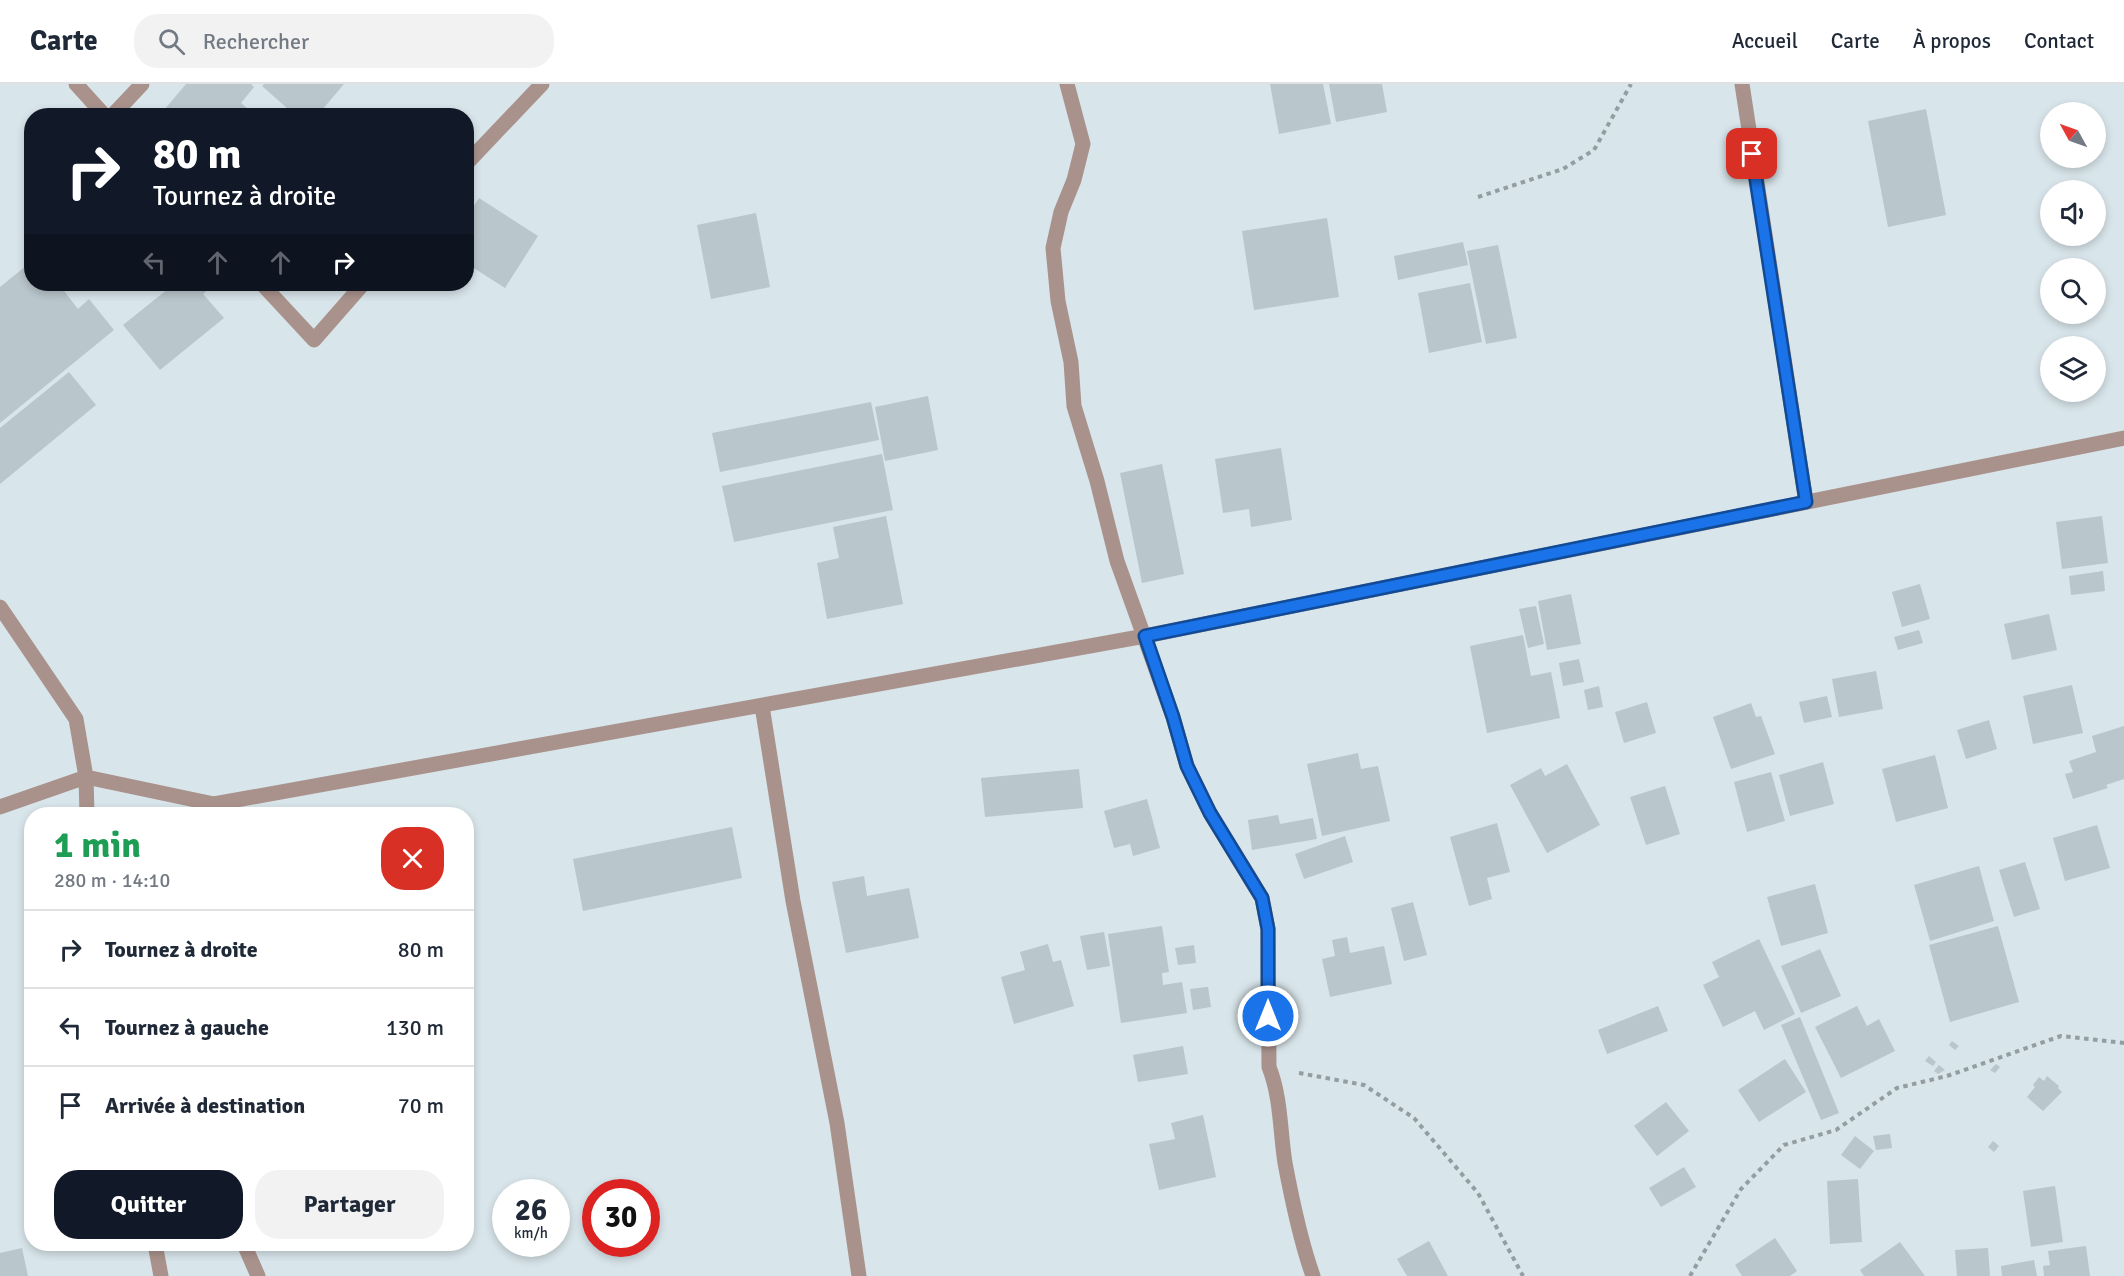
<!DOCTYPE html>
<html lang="fr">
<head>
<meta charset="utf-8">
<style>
	body { margin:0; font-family:Signika,sans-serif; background:#f2f2f3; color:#1f2937; height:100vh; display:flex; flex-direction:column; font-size:22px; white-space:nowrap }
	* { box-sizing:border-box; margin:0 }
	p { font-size:20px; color:#747a83 }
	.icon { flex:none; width:33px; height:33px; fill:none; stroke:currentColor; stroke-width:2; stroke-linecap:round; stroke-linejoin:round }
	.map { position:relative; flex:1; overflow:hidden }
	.drawer { position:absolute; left:24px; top:723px; width:450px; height:444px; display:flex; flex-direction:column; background:#fff; border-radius:24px; box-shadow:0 3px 9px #0003 }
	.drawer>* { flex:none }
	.banner { position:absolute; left:24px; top:24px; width:450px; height:183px; border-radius:24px; box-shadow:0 3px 9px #0003; background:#111827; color:#fff; overflow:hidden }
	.needle { width:39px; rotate:310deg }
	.fabs { position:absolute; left:2040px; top:18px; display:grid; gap:12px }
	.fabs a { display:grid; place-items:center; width:66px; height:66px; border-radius:50%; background:#fff; box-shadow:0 3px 9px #0003; font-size:30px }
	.speed { position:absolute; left:492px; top:1095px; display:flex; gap:12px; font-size:30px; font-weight:700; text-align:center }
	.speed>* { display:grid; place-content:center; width:78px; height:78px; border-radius:50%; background:#fff; box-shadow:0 3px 9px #0003; line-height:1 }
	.speed small { font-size:15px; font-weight:400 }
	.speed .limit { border:9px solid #d22; background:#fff; color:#111 }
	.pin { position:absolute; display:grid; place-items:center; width:51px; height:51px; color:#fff; margin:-26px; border-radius:12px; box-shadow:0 3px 9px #0006 }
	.me { position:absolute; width:66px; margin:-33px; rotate:0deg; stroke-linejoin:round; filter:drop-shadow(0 0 4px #0008) }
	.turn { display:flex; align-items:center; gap:21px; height:126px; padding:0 30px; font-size:27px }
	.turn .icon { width:78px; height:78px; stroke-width:2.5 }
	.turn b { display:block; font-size:42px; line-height:51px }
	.lanes { display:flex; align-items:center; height:57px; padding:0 30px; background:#0003; justify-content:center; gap:30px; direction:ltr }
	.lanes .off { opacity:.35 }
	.round { display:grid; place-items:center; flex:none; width:63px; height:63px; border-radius:24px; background:#f2f2f3 }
	.overview { display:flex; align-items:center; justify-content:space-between; height:102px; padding:0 30px }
	h1 { font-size:36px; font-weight:700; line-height:45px; color:#1e9e55 }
	.cta { display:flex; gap:12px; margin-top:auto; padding:12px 30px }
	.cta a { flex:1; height:69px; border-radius:24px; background:#111827; color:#fff; font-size:24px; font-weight:700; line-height:69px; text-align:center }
	.cta a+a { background:#f2f2f3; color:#1f2937 }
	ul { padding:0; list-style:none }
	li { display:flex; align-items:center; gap:18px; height:78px; padding:0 30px; border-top:2px solid #e0e1e3 }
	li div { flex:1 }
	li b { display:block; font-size:22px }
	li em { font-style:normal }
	header { display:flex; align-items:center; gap:36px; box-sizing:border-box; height:84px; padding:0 30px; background:#fff; border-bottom:2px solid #e0e1e3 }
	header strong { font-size:28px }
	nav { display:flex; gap:33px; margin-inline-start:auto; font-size:21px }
	.search { width:420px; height:54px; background:#f2f2f3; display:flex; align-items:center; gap:15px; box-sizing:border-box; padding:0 21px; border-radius:24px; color:#747a83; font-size:22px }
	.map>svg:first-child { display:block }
	.building { fill:#b9c6cb }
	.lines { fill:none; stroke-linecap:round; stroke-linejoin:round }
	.path { stroke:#949da1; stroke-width:4; stroke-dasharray:4.5 4.5; stroke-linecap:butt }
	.minor { stroke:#aa928c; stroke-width:15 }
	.route-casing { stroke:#114b97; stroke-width:15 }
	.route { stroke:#1a73e8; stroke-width:10 }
</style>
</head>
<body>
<header>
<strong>Carte</strong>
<div class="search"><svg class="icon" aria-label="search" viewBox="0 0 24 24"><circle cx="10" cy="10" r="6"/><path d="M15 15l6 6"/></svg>Rechercher</div>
<nav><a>Accueil</a><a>Carte</a><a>À propos</a><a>Contact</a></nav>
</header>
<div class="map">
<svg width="2124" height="1192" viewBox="0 0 2124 1192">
	<rect width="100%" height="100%" fill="#d8e5ea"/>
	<path class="building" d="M186 0H251L254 3 241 19 256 32H159Z
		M264 0H344L317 32H296L262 2Z
		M1270 0H1323L1331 40 1279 50Z
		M1329 0H1382L1387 28 1336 38Z
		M1926 25 1946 131 1888 143 1868 37Z
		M479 114 538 152 505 204 466 179V134Z
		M756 129 770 203 711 215 697 141Z
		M1327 134 1339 213 1254 226 1242 147Z
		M1463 158 1468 181 1398 196 1394 172Z
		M1498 161 1517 254 1486 260 1467 167Z
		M32 177V200H66L61 203 78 225 89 215 114 246 0 339V203Z
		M1470 199 1482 258 1429 269 1418 209Z
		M174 200H208L211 203 203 210 224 234 160 286 123 241Z
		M69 288 96 321 0 400V344Z
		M928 312 938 366 885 377 875 323Z
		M871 318 879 356 720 388 712 349Z
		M1281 364 1292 436 1251 443 1249 425 1223 429 1215 375Z
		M882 370 893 426 734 458 722 402Z
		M1162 380 1184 490 1142 499 1120 389Z
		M886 432 903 520 827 535 817 479 839 474 833 443Z
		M2102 432 2108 479 2062 485 2056 438Z
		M2103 487 2105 507 2071 511 2069 492Z
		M1920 500 1930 535 1902 543 1892 508Z
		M1571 510 1581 560 1547 566 1538 517Z
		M1536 522 1544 560 1528 564 1519 525Z
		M2049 530 2057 566 2012 576 2004 540Z
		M1919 546 1923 559 1898 566 1894 553Z
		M1523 551 1531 592 1551 588 1560 634 1487 649 1470 562Z
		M1579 575 1584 598 1563 602 1559 579Z
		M1876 587 1883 625 1839 633 1832 595Z
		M2072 601 2083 649 2033 660 2023 612Z
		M1599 602 1603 623 1588 626 1584 606Z
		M1827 612 1832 633 1804 639 1799 618Z
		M1647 618 1656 649 1624 659 1615 628Z
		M1751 619 1756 633 1761 632 1775 670 1731 685 1713 633Z
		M1989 636 1997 665 1966 675 1957 646Z
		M2124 642V695L2106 701 2108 704 2073 715 2065 690 2073 688 2069 677 2096 668 2092 652Z
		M1358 669 1361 685 1378 682 1390 737 1322 752 1307 680Z
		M1935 671 1948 724 1896 738 1882 685Z
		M1823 678 1834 720 1790 732 1779 691Z
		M1567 680 1600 741 1547 769 1510 701 1541 684 1545 692Z
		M1079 685 1083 724 985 733 981 694Z
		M1771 688 1785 737 1747 748 1734 698Z
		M1665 702 1680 750 1646 761 1630 713Z
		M1147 715 1160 764 1133 772 1130 760 1114 764 1104 727Z
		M1278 731 1280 740 1313 734 1317 755 1252 766 1248 736Z
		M1497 739 1510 788 1487 794 1492 815 1469 822 1450 753Z
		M2097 741 2110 784 2065 797 2053 754Z
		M732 743 742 794 583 827 573 775Z
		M1345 752 1353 778 1304 795 1295 770Z
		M2025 778 2040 825 2014 833 1999 786Z
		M1979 782 1994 837 1930 857 1914 801Z
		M864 792 867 812 909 804 919 854 846 869 832 798Z
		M1815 800 1828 849 1781 862 1767 813Z
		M1413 818 1427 871 1404 877 1391 824Z
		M1162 842 1169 888 1162 889 1163 901 1182 898 1187 929 1121 939 1108 850Z
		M1998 842 2019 918 1950 938 1929 861Z
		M1104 848 1110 882 1087 886 1080 852Z
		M1347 853 1350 869 1384 862 1392 900 1330 913 1322 875 1335 872 1332 856Z
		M1759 855 1795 930 1764 946 1755 927 1723 943 1703 901 1719 893 1712 878Z
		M1048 860 1053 878 1061 876 1074 922 1014 940 1001 893 1025 886 1020 868Z
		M1194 861 1196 879 1178 881 1175 864Z
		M1820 865 1841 912 1801 929 1781 882Z
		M1206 903H1208L1211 923 1193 926 1190 905Z
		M1658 922 1668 947 1607 970 1598 946Z
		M1857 922 1867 942 1879 935 1895 967 1841 994 1815 943Z
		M1800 933 1839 1029 1821 1036 1781 941Z
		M1952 957 1959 962 1955 966 1949 961Z
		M1183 962 1188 990 1138 998 1133 971Z
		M1929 972 1936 978 1933 982 1925 977Z
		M1785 975 1806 1008 1759 1038 1738 1006Z
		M1996 980 2000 983 1995 989 1990 986Z
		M1939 981 1945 986 1938 990 1934 987Z
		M2047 992 2059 1002 2058 1004 2062 1008 2043 1027 2027 1013 2035 1003 2033 1001 2039 993 2044 997Z
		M1666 1018 1689 1047 1657 1072 1634 1042Z
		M1203 1031 1216 1093 1159 1106 1149 1060 1175 1055 1171 1039Z
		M1890 1050 1892 1064 1876 1066 1873 1052Z
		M1855 1052 1874 1067 1860 1085 1841 1071Z
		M1993 1057 1999 1062 1994 1068 1988 1063Z
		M1684 1083 1696 1103 1661 1123 1649 1104Z
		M1858 1095 1862 1158 1830 1160 1827 1097Z
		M2055 1102 2063 1158 2031 1163 2023 1107Z
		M1775 1154 1797 1187 1790 1192H1742L1735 1181Z
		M1429 1157 1448 1192H1407L1397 1175Z
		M1900 1158 1925 1192H1864L1860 1186Z
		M2086 1162 2090 1192H2044L2043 1182 2050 1181 2048 1167Z
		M22 1164 28 1192H0V1169Z
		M1988 1164 1990 1192H1957L1955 1166Z
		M2034 1176 2037 1192H2002L2001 1182Z"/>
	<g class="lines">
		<path class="path" d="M1478 113 1563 85 1594 66 1631 0
			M1299 989 1364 1001 1414 1034 1478 1109 1523 1192
			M1690 1192 1741 1105 1784 1061 1836 1046 1897 1004 1947 992 2061 952 2124 959"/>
		<path class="minor" d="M76 0 105 32
			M1067 0 1083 60 1074 96 1061 128 1053 164 1058 217 1071 278 1074 322 1097 397 1117 477 1173 633 1187 682 1210 729 1262 814 1268 845 1269 983C1281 1013 1280 1047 1285 1079 1292 1116 1300 1156 1313 1192
			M1742 0 1806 418
			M112 32 142 0
			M466 80 542 0
			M262 200 314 256 363 200
			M0 523 76 635 86 693 87 730
			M762 622 793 817 837 1039 859 1192
			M0 723 86 693 214 720 1145 552 2124 354
			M155 1160 161 1192
			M244 1160 258 1192"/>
	</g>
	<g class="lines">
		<g class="route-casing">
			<path id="route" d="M1268 932V845L1262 814 1210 729 1187 682 1173 633 1145 552 1806 418 1752 70"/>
		</g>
		<use href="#route" class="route"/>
	</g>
</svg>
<div class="fabs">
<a><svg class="needle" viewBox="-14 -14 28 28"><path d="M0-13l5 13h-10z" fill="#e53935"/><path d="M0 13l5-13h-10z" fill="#747a83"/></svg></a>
<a><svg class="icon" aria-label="sound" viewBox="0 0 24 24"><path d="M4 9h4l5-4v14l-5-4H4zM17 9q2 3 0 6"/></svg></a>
<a><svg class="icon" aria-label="search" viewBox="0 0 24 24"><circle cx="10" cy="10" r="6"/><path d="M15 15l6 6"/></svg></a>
<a><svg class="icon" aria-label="layers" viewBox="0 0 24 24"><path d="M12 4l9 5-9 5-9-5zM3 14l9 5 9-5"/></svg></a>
</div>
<div class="speed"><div>26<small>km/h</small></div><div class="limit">30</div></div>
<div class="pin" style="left:1752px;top:70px;background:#d93025"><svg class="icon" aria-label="arrive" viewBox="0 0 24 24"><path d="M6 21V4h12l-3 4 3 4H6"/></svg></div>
<svg class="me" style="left:1268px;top:932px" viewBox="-20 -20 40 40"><circle r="17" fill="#1a73e8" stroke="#fff" stroke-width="3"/><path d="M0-11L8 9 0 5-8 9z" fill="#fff"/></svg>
<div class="banner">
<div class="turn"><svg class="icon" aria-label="right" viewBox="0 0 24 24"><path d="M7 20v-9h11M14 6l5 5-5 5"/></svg><div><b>80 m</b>Tournez à droite</div></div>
<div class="lanes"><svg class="icon off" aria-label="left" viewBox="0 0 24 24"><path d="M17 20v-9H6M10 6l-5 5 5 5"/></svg><svg class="icon off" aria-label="ahead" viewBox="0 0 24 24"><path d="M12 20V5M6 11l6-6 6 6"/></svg><svg class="icon off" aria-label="ahead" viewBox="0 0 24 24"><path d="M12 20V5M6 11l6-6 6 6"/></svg><svg class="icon" aria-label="right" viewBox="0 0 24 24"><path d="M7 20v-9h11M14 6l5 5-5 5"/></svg></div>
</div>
<section class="drawer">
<div class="overview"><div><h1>1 min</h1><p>280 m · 14:10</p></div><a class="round" style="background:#d93025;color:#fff"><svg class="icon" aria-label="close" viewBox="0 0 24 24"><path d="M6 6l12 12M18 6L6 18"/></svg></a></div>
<ul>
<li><svg class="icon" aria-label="right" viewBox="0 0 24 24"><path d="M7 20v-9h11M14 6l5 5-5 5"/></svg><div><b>Tournez à droite</b></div><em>80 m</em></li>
<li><svg class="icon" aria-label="left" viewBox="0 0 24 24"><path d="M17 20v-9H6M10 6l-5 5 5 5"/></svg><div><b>Tournez à gauche</b></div><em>130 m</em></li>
<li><svg class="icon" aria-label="arrive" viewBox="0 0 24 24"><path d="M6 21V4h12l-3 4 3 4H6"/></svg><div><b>Arrivée à destination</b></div><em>70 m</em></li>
</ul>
<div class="cta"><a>Quitter</a><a>Partager</a></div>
</section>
</div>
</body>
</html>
